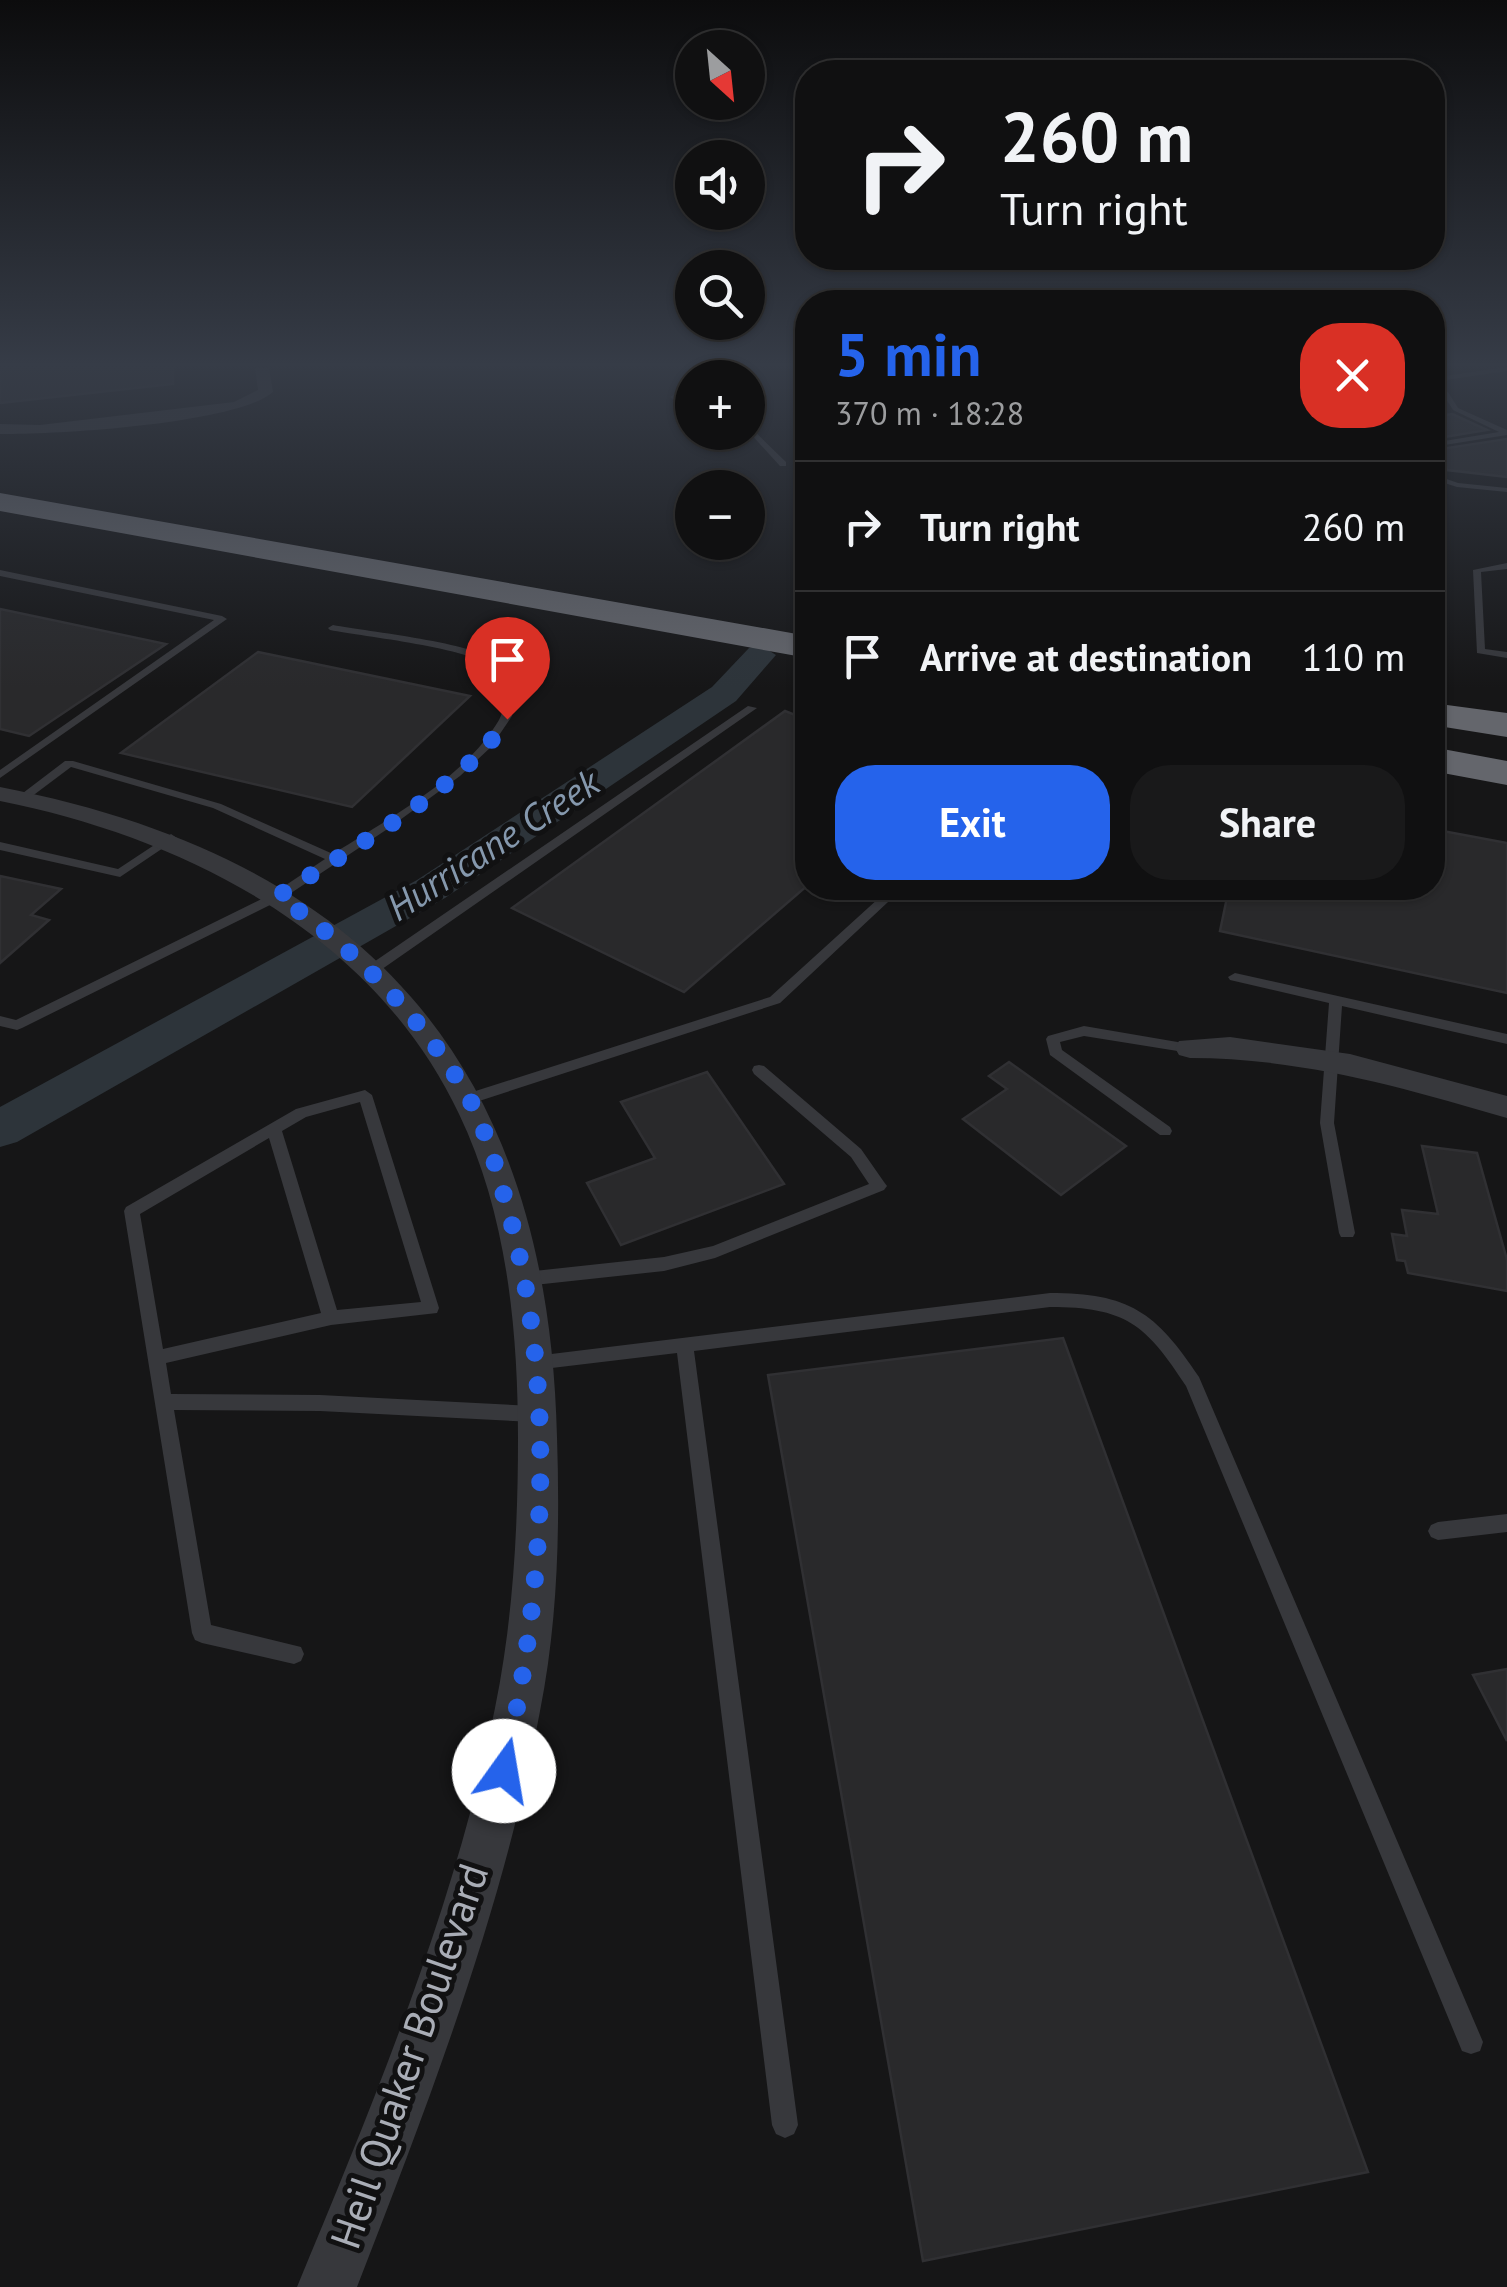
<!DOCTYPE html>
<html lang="en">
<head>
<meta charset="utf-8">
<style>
	body { margin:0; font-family:"PT Sans",sans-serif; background:#19191a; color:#f1f3f6; height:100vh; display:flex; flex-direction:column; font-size:38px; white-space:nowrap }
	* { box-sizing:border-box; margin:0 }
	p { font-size:32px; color:#9c9d9f }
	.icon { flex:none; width:55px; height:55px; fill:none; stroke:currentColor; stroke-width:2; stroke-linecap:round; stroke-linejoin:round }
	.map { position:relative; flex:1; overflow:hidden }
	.side { position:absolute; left:795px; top:290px; width:650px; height:610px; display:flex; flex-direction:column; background:#101011; border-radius:40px; box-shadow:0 2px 8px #0004,0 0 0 2px #303031 }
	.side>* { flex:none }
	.banner { position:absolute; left:795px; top:60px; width:650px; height:210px; border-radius:40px; box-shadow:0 2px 8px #0004,0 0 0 2px #303031; background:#101011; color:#f1f3f6; overflow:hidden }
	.needle { width:65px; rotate:153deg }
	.controls { position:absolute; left:675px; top:30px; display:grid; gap:20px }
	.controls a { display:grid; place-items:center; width:90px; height:90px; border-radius:50%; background:#101011; box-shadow:0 2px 8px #0004,0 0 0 2px #303031; font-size:50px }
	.pin { position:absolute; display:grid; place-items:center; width:85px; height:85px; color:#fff; margin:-102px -42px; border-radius:50% 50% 50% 0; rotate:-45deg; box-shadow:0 0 10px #0007 }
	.pin .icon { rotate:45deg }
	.me { position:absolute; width:110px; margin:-55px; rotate:13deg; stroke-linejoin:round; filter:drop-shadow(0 0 8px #0008) }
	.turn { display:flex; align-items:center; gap:35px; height:210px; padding:0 40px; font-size:45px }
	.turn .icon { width:130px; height:130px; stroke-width:2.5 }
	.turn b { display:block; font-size:70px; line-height:85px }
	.round { display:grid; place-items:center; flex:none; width:105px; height:105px; border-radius:40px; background:#19191a }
	.summary { display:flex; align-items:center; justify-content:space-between; height:170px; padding:0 40px }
	h1 { font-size:60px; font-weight:700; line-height:75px; color:#2563eb }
	.action { display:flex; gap:20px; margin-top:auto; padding:20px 40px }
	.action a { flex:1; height:115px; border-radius:40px; background:#2563eb; color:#fff; font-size:40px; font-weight:700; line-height:115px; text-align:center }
	.action a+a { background:#19191a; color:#f1f3f6 }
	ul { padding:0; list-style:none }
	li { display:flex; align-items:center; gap:30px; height:130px; padding:0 40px; border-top:2px solid #303031 }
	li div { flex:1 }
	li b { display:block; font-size:38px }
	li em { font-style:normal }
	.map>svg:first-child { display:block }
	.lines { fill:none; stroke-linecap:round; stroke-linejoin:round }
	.river { fill:#2d343a; fill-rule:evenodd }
	.building { fill:#29292b; stroke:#303033; stroke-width:2.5 }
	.service { fill:#37383c; fill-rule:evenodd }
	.minor { fill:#37383c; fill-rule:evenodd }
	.motorway { fill:#64666c; fill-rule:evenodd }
	.route { stroke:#2563eb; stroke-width:18; stroke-dasharray:0 32.4 }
	.labels { text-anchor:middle; stroke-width:10; stroke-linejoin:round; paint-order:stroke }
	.water-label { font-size:38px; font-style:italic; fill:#8598ad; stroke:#111112 }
	.near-street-label { font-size:42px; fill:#a9adb6; stroke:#111112 }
</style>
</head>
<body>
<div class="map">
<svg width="1507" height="2287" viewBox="0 0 1507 2287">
	<rect width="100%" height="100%" fill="#161617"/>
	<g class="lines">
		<path class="river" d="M760 645 776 655 736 701 445 898 17 1142 0 1147V1107L417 880 712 687 749 648Z"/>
	</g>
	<path class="building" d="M0 368H173V384L0 403Z
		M1452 414 1487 430 1438 438 1433 417Z
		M1507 439V477L1447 470 1441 449Z
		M0 609 166 644 29 736 0 729Z
		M258 652 470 696 352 807 121 753Z
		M785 711 808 720V885L684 992 512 908Z
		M1432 829 1507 843V993L1220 931 1229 888H1432Z
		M0 876 61 889 31 915 49 920 0 963Z
		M1009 1062 1126 1146 1061 1195 963 1119 1007 1089 989 1076Z
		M707 1072 784 1184 621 1245 587 1183 655 1158 621 1102Z
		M1422 1146 1477 1153 1507 1260V1291L1408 1273 1405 1261 1397 1260 1392 1234 1407 1236 1402 1210 1438 1214Z
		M1063 1338 1368 2172 923 2261 768 1375Z
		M1507 1669V1741L1473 1675Z"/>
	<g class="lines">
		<path class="service" d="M727 368H736L716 378H706Z
			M1499 368H1507V371L1432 382V378Z
			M1432 382 1448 392 1458 408 1507 430V435L1432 447V443L1499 432 1453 410 1443 394 1432 387Z
			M692 383V388L678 397 692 406V411L670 397Z
			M748 425 786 462V466H780L748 431Z
			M1432 474 1458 483 1507 488V492L1457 487 1432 479Z
			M1507 563V569L1481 572 1485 649 1507 652V658L1477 653 1473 570Z
			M0 570 222 616 227 619 0 778V770L214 620 0 576Z
			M333 625C369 632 474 642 500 663 507 669 512 681 517 689L512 716 491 747 460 776 389 828 282 899 22 1028 17 1030 0 1026V1016L16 1020 274 893 325 859 213 808 71 767 27 800H19V796L65 761H73L221 804 333 854C388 819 466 777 499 720 504 711 505 699 507 689 503 683 499 674 494 669 471 647 364 637 330 630L328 628Z
			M748 706 757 708 375 974H365L363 971 365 968Z
			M171 834 177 838 175 840 120 877 0 850V842L118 869Z
			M890 888H903L780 1003 473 1103 468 1104 461 1099 463 1095 770 997Z
			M1235 973 1507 1034V1044L1342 1006 1334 1123 1355 1233 1353 1237H1341L1339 1233 1320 1123 1329 1003 1230 980 1228 977Z
			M1084 1026 1195 1045 1197 1048 1190 1053 1084 1036 1060 1042 1062 1050 1170 1127 1172 1131 1170 1135H1160L1050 1055 1046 1039 1048 1036Z
			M759 1065 764 1066 861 1149 884 1182 887 1186 884 1190 715 1258 664 1271 525 1286 519 1284 517 1279 519 1274 525 1272 664 1257 713 1246 869 1184 851 1157 754 1074 752 1070 754 1066Z
			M365 1090 372 1095 439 1308 437 1313 331 1325 166 1363 171 1394 320 1395 534 1406 540 1408 543 1414 540 1420 534 1422 320 1411 174 1410 211 1625 301 1647 304 1654 301 1661 294 1664 202 1643 195 1640 192 1633 124 1211 126 1207 296 1109ZM360 1102 421 1302 337 1310 282 1131 306 1117ZM269 1138 321 1313 163 1349 140 1214Z
			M1050 1293C1129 1293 1156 1312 1199 1377L1483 2042 1480 2051 1471 2054 1462 2051 1186 1386C1146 1324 1125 1307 1050 1307L694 1351 798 2125 794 2134 785 2138 776 2134 772 2125 677 1353 535 1370 529 1368 526 1363 529 1358 535 1356Z
			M1507 1514V1532L1438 1540 1431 1537 1428 1531 1431 1525 1438 1522Z"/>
		<path class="minor" d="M255 368H269L273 392C237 424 53 435 0 434V424L40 425 234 402 258 390Z
			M0 787C365 858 548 1062 557 1437 560 1528 558 1621 540 1711 503 1910 430 2099 357 2287H297C375 2099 454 1909 495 1708 513 1620 518 1529 518 1439 518 1330 507 1214 459 1114 374 934 186 838 0 801Z
			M1230 1037 1350 1054 1507 1096V1118C1402 1087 1300 1058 1190 1058L1179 1055 1175 1048 1179 1041Z"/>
		<path class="motorway" d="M0 493 808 636V658L0 511Z
			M1432 703 1507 713V737L1432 725Z
			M1432 747 1507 761V785L1432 771Z"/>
	</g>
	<linearGradient id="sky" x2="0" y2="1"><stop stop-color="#0c0c0d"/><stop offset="0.53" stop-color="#363c47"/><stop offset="1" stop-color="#363c47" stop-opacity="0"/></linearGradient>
	<rect width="1507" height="688" fill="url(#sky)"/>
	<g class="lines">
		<path class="route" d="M504 1771C546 1584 559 1378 503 1192 493 1156 482 1118 462 1086 415 1010 351 946 278 896 345 852 466 786 507 719"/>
	</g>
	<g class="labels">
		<g class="water-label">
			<text transform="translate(493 845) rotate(-33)" y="13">Hurricane Creek</text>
		</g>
		<g class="near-street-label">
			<text transform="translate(409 2056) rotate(-71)" y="15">Heil Quaker Boulevard</text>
		</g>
	</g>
</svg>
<div class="controls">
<a><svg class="needle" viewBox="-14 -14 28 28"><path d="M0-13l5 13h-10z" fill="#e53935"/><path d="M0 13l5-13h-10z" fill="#9c9d9f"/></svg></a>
<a><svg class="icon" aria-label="sound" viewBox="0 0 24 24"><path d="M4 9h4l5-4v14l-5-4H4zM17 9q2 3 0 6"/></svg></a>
<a><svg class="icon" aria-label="search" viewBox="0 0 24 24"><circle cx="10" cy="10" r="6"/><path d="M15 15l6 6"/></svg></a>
<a>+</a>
<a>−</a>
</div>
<div class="pin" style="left:507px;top:719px;background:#d93025"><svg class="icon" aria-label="arrive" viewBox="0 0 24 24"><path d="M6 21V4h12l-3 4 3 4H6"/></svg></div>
<svg class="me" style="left:504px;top:1771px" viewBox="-20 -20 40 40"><circle r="19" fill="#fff"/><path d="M0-13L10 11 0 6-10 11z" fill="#2563eb"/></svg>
<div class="banner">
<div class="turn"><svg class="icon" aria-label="right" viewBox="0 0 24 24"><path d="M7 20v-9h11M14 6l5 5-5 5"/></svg><div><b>260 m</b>Turn right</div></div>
</div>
<section class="side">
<div class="summary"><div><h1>5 min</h1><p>370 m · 18:28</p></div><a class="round" style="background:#d93025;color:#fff"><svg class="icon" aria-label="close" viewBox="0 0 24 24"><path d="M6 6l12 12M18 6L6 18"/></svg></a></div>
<ul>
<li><svg class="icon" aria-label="right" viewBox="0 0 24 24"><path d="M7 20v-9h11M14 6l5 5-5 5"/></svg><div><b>Turn right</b></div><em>260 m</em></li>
<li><svg class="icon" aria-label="arrive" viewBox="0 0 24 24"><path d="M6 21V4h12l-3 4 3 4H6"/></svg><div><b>Arrive at destination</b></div><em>110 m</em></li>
</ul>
<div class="action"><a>Exit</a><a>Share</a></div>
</section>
</div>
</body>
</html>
